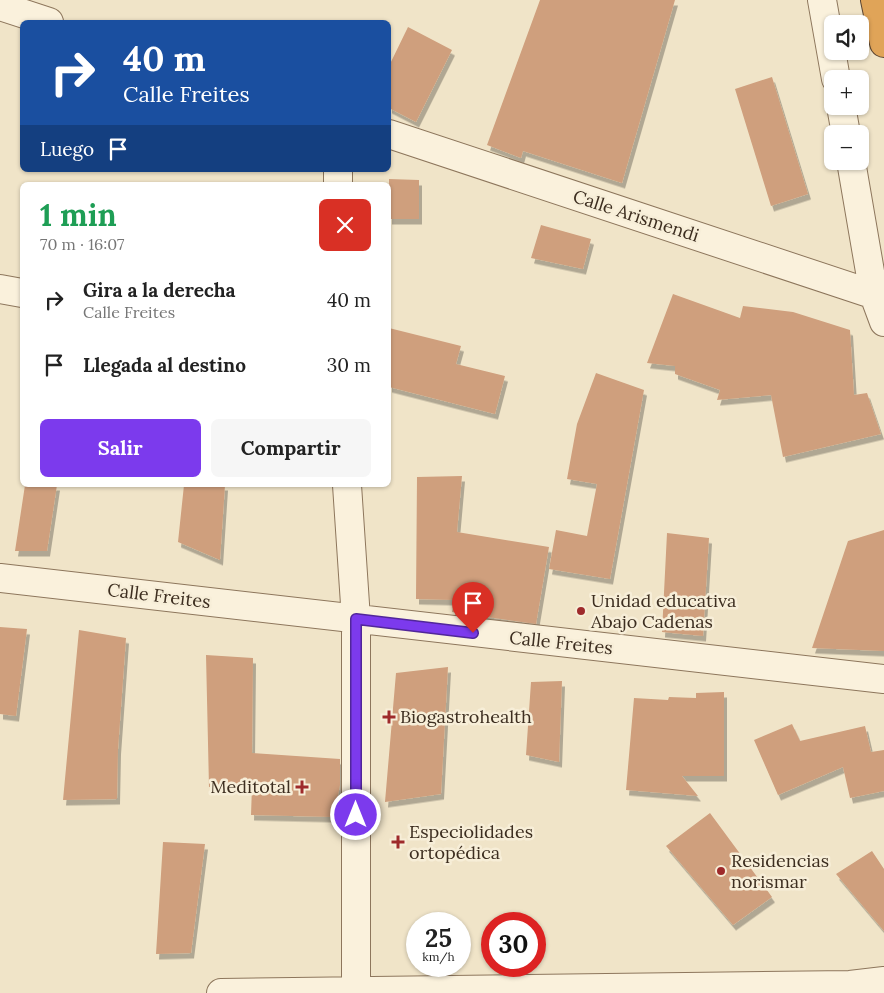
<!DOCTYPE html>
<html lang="es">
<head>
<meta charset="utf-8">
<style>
	body { margin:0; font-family:Lora,serif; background:#f6f6f6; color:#222; height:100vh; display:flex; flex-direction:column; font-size:19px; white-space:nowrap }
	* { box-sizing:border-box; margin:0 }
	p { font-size:16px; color:#767676 }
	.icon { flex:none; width:28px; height:28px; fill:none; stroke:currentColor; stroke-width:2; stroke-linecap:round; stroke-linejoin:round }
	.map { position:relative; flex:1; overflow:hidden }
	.panel { position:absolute; left:20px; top:182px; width:371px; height:305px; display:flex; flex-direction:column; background:#fff; border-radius:8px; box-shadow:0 1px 4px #0004 }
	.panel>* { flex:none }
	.top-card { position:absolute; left:20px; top:20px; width:371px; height:152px; border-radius:8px; box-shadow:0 1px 4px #0004; background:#1a4fa0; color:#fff; overflow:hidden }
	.fabs { position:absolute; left:824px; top:15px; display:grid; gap:10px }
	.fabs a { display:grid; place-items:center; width:45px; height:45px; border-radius:8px; background:#fff; box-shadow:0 1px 4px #0004; font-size:25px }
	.speed { position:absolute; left:406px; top:912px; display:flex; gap:10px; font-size:25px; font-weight:700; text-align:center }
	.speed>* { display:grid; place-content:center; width:65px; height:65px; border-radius:50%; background:#fff; box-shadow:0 1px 4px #0004; line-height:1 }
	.speed small { font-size:12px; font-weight:400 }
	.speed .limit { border:8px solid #d22; background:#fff; color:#111 }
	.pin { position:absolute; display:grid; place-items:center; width:42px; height:42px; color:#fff; margin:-51px -21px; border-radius:50% 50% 50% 0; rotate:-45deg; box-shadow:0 0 5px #0007 }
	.pin .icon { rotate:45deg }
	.me { position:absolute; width:55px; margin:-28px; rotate:0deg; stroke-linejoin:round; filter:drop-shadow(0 0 4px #0008) }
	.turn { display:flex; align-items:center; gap:18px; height:105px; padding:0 20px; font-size:22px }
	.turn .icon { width:65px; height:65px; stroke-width:2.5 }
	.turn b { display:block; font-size:35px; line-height:42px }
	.then { display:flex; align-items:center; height:48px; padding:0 20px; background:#0003; gap:10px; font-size:19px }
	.round { display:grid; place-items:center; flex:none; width:52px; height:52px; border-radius:8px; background:#f6f6f6 }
	.head { display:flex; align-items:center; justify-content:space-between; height:85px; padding:0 20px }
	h1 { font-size:30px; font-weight:700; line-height:38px; color:#1e9e55 }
	.cta { display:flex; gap:10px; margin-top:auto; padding:10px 20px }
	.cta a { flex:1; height:58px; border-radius:8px; background:#7c3aed; color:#fff; font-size:20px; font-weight:700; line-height:58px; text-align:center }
	.cta a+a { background:#f6f6f6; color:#222 }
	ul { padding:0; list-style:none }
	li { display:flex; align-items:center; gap:15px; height:65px; padding:0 20px }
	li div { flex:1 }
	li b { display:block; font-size:19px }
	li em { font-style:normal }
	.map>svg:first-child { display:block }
	.building { fill:#cf9f7d; filter:url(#shadow) }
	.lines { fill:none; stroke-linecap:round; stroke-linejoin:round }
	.minor-casing { stroke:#8d765c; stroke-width:30 }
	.highway-casing { stroke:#5b4430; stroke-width:30 }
	.minor { stroke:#faf1dc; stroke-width:28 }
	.highway { stroke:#e0a458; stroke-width:28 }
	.route-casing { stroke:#51269a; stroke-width:12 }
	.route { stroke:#7c3aed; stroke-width:9 }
	.poi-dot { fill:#9e2a2b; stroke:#f7eed8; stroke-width:2 }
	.labels { text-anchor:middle; stroke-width:5; stroke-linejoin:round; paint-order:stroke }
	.street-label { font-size:18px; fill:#3d2e20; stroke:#f7eed8 }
	.poi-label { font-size:18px; fill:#3d2e20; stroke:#f7eed8; text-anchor:start }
</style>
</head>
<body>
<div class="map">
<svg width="884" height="993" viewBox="0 0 884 993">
	<defs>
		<filter id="shadow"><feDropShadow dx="3" dy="5.5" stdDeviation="0" flood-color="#0004"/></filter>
	</defs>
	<rect width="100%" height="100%" fill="#f0e4c8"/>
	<path class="building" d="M540 0H675L622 183 523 151 521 158 487 145Z
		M408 27 452 50 416 122 389 108V66Z
		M772 77 808 194 771 206 735 89Z
		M389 179 419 180V219H389Z
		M541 225 591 239 583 269 531 258Z
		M673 294 740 318 743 306 793 312 850 330 854 395 867 393 881 434 783 457 771 395 717 400 720 390 675 374V366L647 363Z
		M389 328 461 346 456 364 505 376 495 414 389 387Z
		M596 373 644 390 610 579 549 569 556 530 587 536 597 484 567 479 577 424Z
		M462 476 457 532 549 547 536 624 452 612 454 600 416 599 417 477Z
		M25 485H57L47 551H15Z
		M184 485H225L220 560 178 542Z
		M884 530V651L812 648 848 541Z
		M667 533 709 538 703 636 662 632Z
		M0 627 27 629 16 716 0 714Z
		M79 630 126 638 118 749 117 799 63 800Z
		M206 655 253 658 252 753 340 759V785L334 817 251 815 252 786 209 787Z
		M448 667 441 794 385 802 396 673Z
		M562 681 559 762 526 755 531 682Z
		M724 692V776H682L698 796 626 790 634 698 668 700 669 697 696 698V693Z
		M792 724 800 741 865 726 871 752 884 750V791L850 798 843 767 778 795 754 740Z
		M710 813 772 897 733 925 666 846Z
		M163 842 205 844 191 953 156 954Z
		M872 851 884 869V931L836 874Z"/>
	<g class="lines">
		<g class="minor-casing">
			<path id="minor" d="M822 0 836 79
				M0 6 49 22
				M841 106 846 134
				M389 134 884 298
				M851 161 874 295 884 322
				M338 170V185
				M0 289 22 293
				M347 485 356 619V993
				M0 578 884 679
				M221 993 850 985 884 981"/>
		</g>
		<g class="highway-casing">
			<path id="highway" d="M875 0 884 43"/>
		</g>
		<use href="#minor" class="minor"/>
		<use href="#highway" class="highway"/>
	</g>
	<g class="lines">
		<g class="route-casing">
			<path id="route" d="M356 815V619L473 633"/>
		</g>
		<use href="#route" class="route"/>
	</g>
	<g class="poi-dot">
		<circle cx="581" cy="611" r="5"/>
		<path d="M386.5 709.5h5v5h5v5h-5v5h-5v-5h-5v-5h5z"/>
		<path d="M299.5 779.5h5v5h5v5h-5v5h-5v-5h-5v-5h5z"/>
		<path d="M395.5 834.5h5v5h5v5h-5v5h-5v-5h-5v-5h5z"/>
		<circle cx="721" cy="871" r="5"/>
	</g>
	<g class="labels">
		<g class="street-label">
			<text transform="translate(636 216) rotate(18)" y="6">Calle Arismendi</text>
			<text transform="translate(159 596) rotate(7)" y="6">Calle Freites</text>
			<text transform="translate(561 643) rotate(6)" y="6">Calle Freites</text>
		</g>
		<g class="poi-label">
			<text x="591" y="607">Unidad educativa<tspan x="591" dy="21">Abajo Cadenas</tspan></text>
			<text x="400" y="723">Biogastrohealth</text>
			<text x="291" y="793" text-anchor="end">Meditotal</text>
			<text x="409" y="838">Especiolidades<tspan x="409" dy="21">ortopédica</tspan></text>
			<text x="731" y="867">Residencias<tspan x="731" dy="21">norismar</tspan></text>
		</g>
	</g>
</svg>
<div class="fabs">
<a><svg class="icon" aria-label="sound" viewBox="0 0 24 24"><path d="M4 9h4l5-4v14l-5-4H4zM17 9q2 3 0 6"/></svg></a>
<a>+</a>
<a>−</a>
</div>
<div class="speed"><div>25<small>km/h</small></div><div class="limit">30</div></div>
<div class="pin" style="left:473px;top:633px;background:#d93025"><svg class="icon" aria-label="arrive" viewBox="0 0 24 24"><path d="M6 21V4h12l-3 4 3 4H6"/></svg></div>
<svg class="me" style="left:356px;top:815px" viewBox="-20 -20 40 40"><circle r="17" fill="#7c3aed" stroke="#fff" stroke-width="3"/><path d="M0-11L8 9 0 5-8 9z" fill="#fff"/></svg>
<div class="top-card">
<div class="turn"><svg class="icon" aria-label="right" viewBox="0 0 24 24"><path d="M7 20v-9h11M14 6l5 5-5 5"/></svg><div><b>40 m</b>Calle Freites</div></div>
<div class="then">Luego<svg class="icon" aria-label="arrive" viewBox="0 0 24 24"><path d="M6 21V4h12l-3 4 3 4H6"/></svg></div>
</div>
<section class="panel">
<div class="head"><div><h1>1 min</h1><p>70 m · 16:07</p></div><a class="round" style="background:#d93025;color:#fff"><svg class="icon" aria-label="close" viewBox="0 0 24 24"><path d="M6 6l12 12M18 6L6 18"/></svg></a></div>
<ul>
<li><svg class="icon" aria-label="right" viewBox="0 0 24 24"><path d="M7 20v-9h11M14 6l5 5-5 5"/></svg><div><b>Gira a la derecha</b><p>Calle Freites</p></div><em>40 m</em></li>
<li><svg class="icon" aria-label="arrive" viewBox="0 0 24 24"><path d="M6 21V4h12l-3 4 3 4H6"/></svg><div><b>Llegada al destino</b></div><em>30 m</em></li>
</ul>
<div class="cta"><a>Salir</a><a>Compartir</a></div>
</section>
</div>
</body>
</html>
